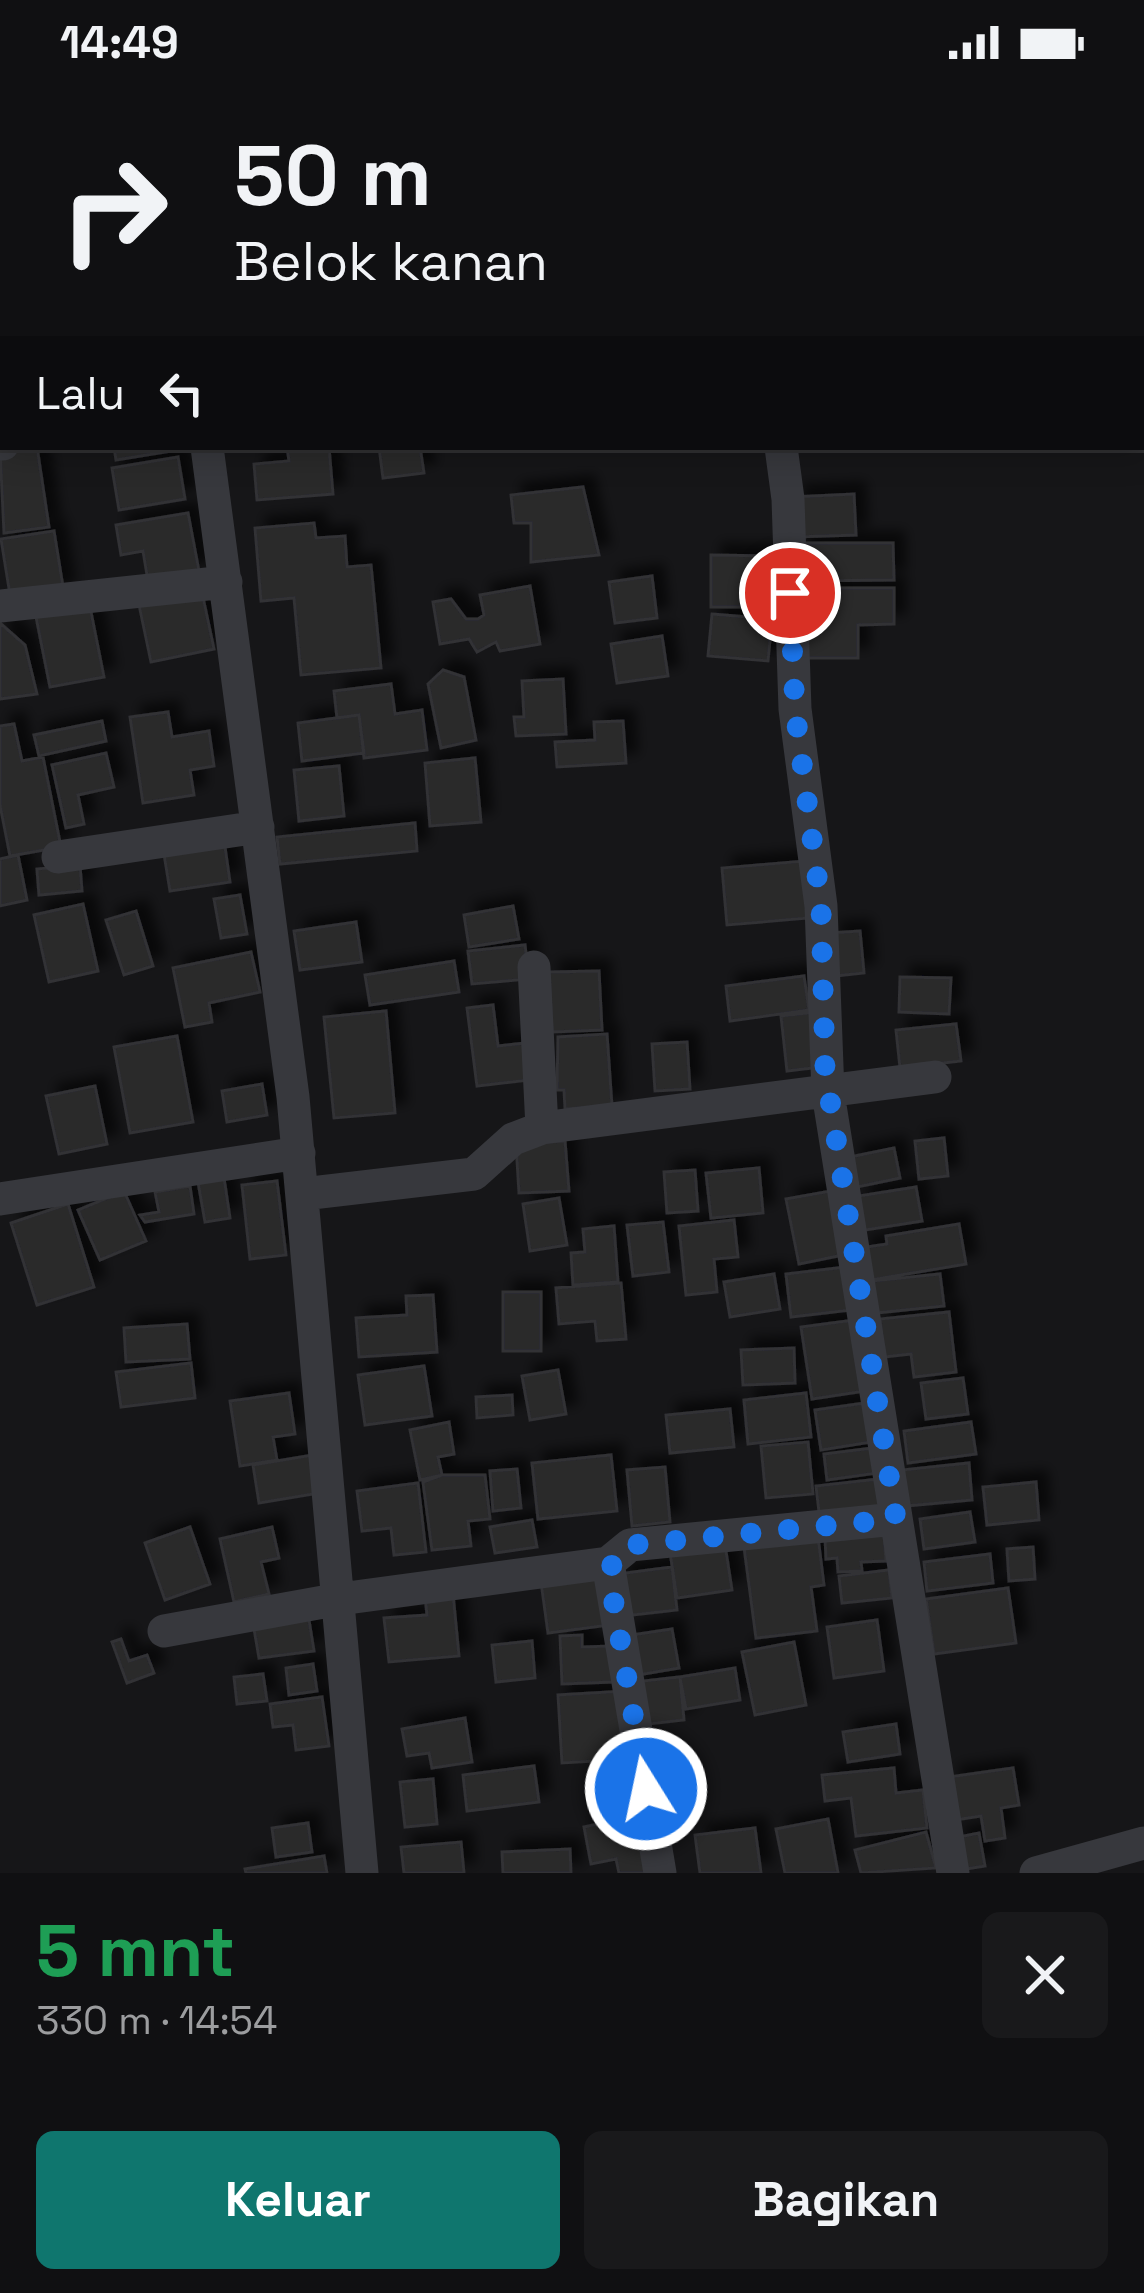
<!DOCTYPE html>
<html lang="id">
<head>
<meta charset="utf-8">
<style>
	body { margin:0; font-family:"Space Grotesk",sans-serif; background:#19191b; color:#f1f3f6; height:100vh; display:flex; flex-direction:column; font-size:45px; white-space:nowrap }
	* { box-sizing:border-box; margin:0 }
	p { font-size:39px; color:#9c9d9f }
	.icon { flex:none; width:66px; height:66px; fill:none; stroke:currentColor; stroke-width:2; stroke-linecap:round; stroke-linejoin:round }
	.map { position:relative; height:1789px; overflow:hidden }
	.panel { display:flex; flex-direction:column; background:#101012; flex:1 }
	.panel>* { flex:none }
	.top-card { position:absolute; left:0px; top:0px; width:1146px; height:366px; box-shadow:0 6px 30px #0003,0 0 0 3px #303032; background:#101012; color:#f1f3f6; overflow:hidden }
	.pin { position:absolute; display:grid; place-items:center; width:102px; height:102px; color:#fff; margin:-51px; border:6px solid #fff; border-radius:50%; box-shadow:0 3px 12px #0007 }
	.me { position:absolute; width:132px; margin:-66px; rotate:350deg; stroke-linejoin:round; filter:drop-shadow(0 0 9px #0008) }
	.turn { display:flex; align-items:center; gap:42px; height:252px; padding:0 36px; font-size:54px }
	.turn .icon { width:156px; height:156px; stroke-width:2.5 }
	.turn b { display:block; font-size:84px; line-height:102px }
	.then { display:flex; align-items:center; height:114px; padding:0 36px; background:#0003; gap:24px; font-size:45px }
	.round { display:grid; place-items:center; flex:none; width:126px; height:126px; border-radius:18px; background:#19191b }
	.summary { display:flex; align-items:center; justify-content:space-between; height:204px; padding:0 36px }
	h1 { font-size:72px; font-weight:700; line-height:90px; color:#1e9e55 }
	.primary-button { display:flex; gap:24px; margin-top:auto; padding:24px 36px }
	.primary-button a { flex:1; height:138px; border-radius:18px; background:#0f766e; color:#fff; font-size:48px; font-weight:700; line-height:138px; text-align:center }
	.primary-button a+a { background:#19191b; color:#f1f3f6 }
	.status { display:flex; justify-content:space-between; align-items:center; height:84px; padding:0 60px; background:#101012; direction:ltr }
	.status svg { height:33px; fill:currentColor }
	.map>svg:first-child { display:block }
	.building { fill:#29292c; stroke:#303034; stroke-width:3; filter:url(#shadow) }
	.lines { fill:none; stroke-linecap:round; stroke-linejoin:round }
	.minor { stroke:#37383d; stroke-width:33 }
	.route { stroke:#1a73e8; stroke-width:21; stroke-dasharray:0 37.8 }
</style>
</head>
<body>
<div class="status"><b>14:49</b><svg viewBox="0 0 49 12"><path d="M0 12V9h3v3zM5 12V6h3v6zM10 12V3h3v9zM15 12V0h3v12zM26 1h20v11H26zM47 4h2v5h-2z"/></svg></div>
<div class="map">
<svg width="1144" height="1789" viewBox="0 0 1144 1789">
	<defs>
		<filter id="shadow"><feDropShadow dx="11" dy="-11" stdDeviation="6" flood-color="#0009"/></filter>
	</defs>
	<rect width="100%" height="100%" fill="#161618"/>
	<path class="building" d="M44 0H136L137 3H44Z
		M3 150V266L0 267V151Z
		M37 363 49 443 4 449 0 365Z
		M114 363H176L177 366 116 376Z
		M287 363H329L333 410 257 416 254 380 289 377Z
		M379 363H420L424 389 383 394Z
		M178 373 185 415 119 426 112 384Z
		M583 403 599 471 531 478V439H514L511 411Z
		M854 410 856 451 795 453 793 413Z
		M188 429 199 487 148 497 143 467 121 471 116 441Z
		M314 439 316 454 345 452 347 483 371 481 381 584 301 591 294 514 261 517 255 444Z
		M54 447 64 509 11 517 1 455Z
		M800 459H893L894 496 800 497Z
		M711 471 772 472 771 523H711Z
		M652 492 657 534 615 539 609 498Z
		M530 502 540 560 500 567 496 558 477 568 469 555 440 560 433 518 451 515 466 535H478L484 531 480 511Z
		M201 504 214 565 151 578 138 516Z
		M818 504H894V540L858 541V574H801V534H818Z
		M90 523 104 593 50 603 36 533Z
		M712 530 772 535 768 577 708 572Z
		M0 539 25 561 37 610 0 615Z
		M662 552 668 592 617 599 611 560Z
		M443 586 464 593 476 656 441 664 428 600Z
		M563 595 566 650 516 652 514 633H524L522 597Z
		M391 600 395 630 422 626 427 666 364 674 359 631 337 634 334 607Z
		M168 628 172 653 209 647 214 682 190 686 194 711 143 719 130 633Z
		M359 631 364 669 302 677 298 639Z
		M102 637 106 657 39 672 34 651Z
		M623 637 626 679 557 683 555 658 595 656 594 638Z
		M14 640 22 677 43 673 61 763 10 772 0 721V642Z
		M106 669 114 703 78 711 84 740 66 744 52 681Z
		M475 674 481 738 430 742 425 679Z
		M339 682 344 732 299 737 294 686Z
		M415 739 417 767 280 780 277 753Z
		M224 756 230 798 170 807 163 764Z
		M18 771 27 816 0 822V775Z
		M804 777 809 834 727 841 722 784Z
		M80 781 82 807 39 811 37 785Z
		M240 811 247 850 221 854 214 815Z
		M83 820 98 887 49 898 34 831Z
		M513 822 519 855 469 863 464 831Z
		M136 827 153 882 124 891 106 836Z
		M356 838 362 878 300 886 294 847Z
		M860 847 864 889 835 892 830 849Z
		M525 861 529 895 472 900 468 867Z
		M251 868 260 908 209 919 212 938 185 943 173 884Z
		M454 877 459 908 370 921 365 891Z
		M599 887 602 946 552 948 549 888Z
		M804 892 809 926 730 937 726 902Z
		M900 893 951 894 949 930 899 928Z
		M493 921 498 962 534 958 538 995 477 1002 467 924Z
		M386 927 395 1029 334 1034 324 933Z
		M816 928 821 983 787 987 781 932Z
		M956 940 961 977 900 984 896 946Z
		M607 950 612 1022 565 1025 564 1006H557L558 953Z
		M177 952 193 1038 130 1049 114 963Z
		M687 958 690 1005 655 1007 652 960Z
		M262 1000 267 1031 227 1038 222 1007Z
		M95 1002 107 1060 59 1070 46 1012Z
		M944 1054 948 1092 919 1095 915 1057Z
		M565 1057 569 1107 519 1109 516 1060Z
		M894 1064 900 1094 857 1103 850 1073Z
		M759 1084 763 1129 711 1134 706 1089Z
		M695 1086 698 1127 667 1129 664 1088Z
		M224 1094 230 1134 205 1138 198 1098Z
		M277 1097 286 1171 250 1175 242 1101Z
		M190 1102 194 1130 145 1138 140 1131 159 1128 155 1108Z
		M916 1103 922 1137 865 1146 859 1112Z
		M124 1107 146 1157 100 1176 78 1126Z
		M831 1107 843 1171 799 1180 786 1115Z
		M559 1114 567 1161 530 1167 523 1120Z
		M68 1120 94 1203 37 1221 11 1139Z
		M734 1136 738 1173 714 1175 717 1208 686 1211 679 1142Z
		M663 1138 669 1188 633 1192 627 1141Z
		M959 1140 966 1180 865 1197 860 1164 887 1160 886 1152Z
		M614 1142 618 1198 573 1201 571 1169 585 1168 583 1145Z
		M846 1183 851 1226 791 1233 786 1190Z
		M774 1190 780 1225 730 1233 724 1198Z
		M940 1190 944 1222 876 1229 872 1197Z
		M621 1199 626 1255 597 1257 595 1237 559 1240 556 1204Z
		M503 1208H541V1267H503Z
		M433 1211 437 1268 359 1273 356 1234 407 1231 406 1212Z
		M949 1228 956 1288 914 1293 911 1270 884 1273 880 1235Z
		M855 1236 865 1307 812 1315 801 1243Z
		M187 1240 190 1275 126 1278 124 1244Z
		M794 1264 795 1299 743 1301 741 1266Z
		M191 1279 195 1314 121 1323 116 1288Z
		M424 1282 432 1332 365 1341 358 1291Z
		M558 1286 566 1330 530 1336 522 1292Z
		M963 1294 968 1330 926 1335 921 1299Z
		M289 1309 295 1350 273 1353 277 1376 240 1382 230 1317Z
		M806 1309 811 1353 748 1360 744 1316Z
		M512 1311 513 1331 477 1334 476 1313Z
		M865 1319 871 1358 821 1366 815 1326Z
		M730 1325 734 1363 670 1369 666 1331Z
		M449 1338 454 1370 438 1373 442 1391 420 1396 410 1346Z
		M971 1338 976 1370 908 1379 904 1347Z
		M808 1358 813 1410 766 1414 761 1362Z
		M873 1364 877 1389 827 1396 824 1370Z
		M313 1371 319 1409 259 1419 253 1381Z
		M611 1371 617 1427 538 1435 532 1379Z
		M969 1379 972 1416 906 1422 902 1386Z
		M665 1383 670 1438 632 1442 627 1386Z
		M517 1385 521 1424 493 1427 490 1387Z
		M442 1391H485L490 1435 468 1437 471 1462 432 1466 423 1398Z
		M879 1395 883 1432 820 1437 816 1402Z
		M1036 1398 1039 1436 987 1441 983 1403Z
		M418 1399 426 1468 394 1471 391 1444 362 1447 357 1407Z
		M970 1428 975 1458 924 1465 920 1435Z
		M532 1436 537 1463 495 1469 490 1443Z
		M190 1443 210 1500 165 1516 145 1459Z
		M272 1443 279 1474 261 1478 269 1510 234 1518 220 1455Z
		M884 1450 886 1477 861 1478 862 1487 838 1488 837 1474 826 1475 825 1453Z
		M818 1453 824 1501 811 1503 817 1547 756 1554 744 1463Z
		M725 1461 732 1506 677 1514 670 1468Z
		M1033 1463 1035 1495 1009 1497 1007 1465Z
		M990 1470 993 1499 927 1507 924 1478Z
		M672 1483 677 1526 623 1532 618 1490Z
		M889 1486 892 1514 842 1519 839 1492Z
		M601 1490 609 1541 548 1549 541 1498Z
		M1008 1504 1016 1559 934 1570 926 1515Z
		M453 1510 459 1572 389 1578 384 1534 427 1531 425 1512Z
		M308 1530 314 1567 259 1574 253 1539Z
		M877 1536 884 1587 834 1594 827 1543Z
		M672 1545 679 1584 632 1592 625 1552Z
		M582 1551V1563L612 1562 613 1598 562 1600 560 1552Z
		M121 1555 129 1577 147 1571 154 1589 127 1599 112 1558Z
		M532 1557 535 1594 496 1598 492 1561Z
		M794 1558 806 1621 755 1631 742 1568Z
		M313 1580 317 1607 289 1611 286 1584Z
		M735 1584 740 1616 686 1625 680 1593Z
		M263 1590 267 1617 237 1620 234 1593Z
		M680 1593 684 1636 639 1641 634 1598Z
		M625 1607 629 1675 562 1679 558 1611Z
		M322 1613 329 1662 296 1666 293 1641 273 1643 270 1620Z
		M465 1634 472 1678 432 1684 429 1669 407 1672 402 1645Z
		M896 1640 900 1670 848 1678 843 1648Z
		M534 1682 539 1718 467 1727 463 1691Z
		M894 1684 896 1709 923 1706 927 1744 856 1752 851 1714 825 1717 822 1691Z
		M1013 1684 1019 1721 1001 1724 1005 1754 985 1757 981 1732 955 1736 949 1693Z
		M433 1695 437 1740 405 1743 400 1698Z
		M640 1731 648 1789H619L616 1775 591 1780 584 1743Z
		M828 1735 838 1789H785L776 1745Z
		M308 1739 312 1768 276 1773 272 1744Z
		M755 1744 761 1789H700L695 1751Z
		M926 1748 936 1784 861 1789 855 1766Z
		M979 1749 985 1782 960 1786 954 1754Z
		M461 1758 464 1789H404L401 1763Z
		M570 1765 571 1789H503L502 1768Z
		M324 1772 327 1789H246L245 1785Z"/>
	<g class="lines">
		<path class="minor" d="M148 0V3
			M624 0V3
			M1033 3 1051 0
			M0 142 3 141
			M0 360H3
			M207 363 293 1013 362 1789
			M781 363 788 415 795 625 821 822 828 1009 953 1789
			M0 522 226 498
			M58 773 258 743
			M534 883 542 1044
			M303 1110 474 1090 513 1055 542 1044 935 993
			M0 1115 299 1069
			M164 1547 340 1515 608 1479
			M660 1789 608 1479 630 1461 896 1435
			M1036 1789 1144 1759"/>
	</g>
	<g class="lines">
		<path class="route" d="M646 1705 610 1496 613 1472 630 1461 896 1435 825 984 821 822 795 626 790 509"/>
	</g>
</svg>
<div class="pin" style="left:790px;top:509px;background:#d93025"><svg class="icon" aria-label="arrive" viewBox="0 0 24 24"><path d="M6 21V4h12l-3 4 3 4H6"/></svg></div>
<svg class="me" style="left:646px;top:1705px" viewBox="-20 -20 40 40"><circle r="17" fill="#1a73e8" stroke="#fff" stroke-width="3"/><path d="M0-11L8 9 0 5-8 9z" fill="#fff"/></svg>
<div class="top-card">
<div class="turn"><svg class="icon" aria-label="right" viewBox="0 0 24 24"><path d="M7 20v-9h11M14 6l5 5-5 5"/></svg><div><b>50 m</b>Belok kanan</div></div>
<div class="then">Lalu<svg class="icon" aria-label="left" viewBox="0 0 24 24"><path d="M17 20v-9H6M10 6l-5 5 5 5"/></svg></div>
</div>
</div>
<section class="panel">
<div class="summary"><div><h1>5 mnt</h1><p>330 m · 14:54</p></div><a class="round"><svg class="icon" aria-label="close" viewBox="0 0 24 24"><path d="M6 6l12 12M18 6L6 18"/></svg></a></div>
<div class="primary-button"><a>Keluar</a><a>Bagikan</a></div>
</section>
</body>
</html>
